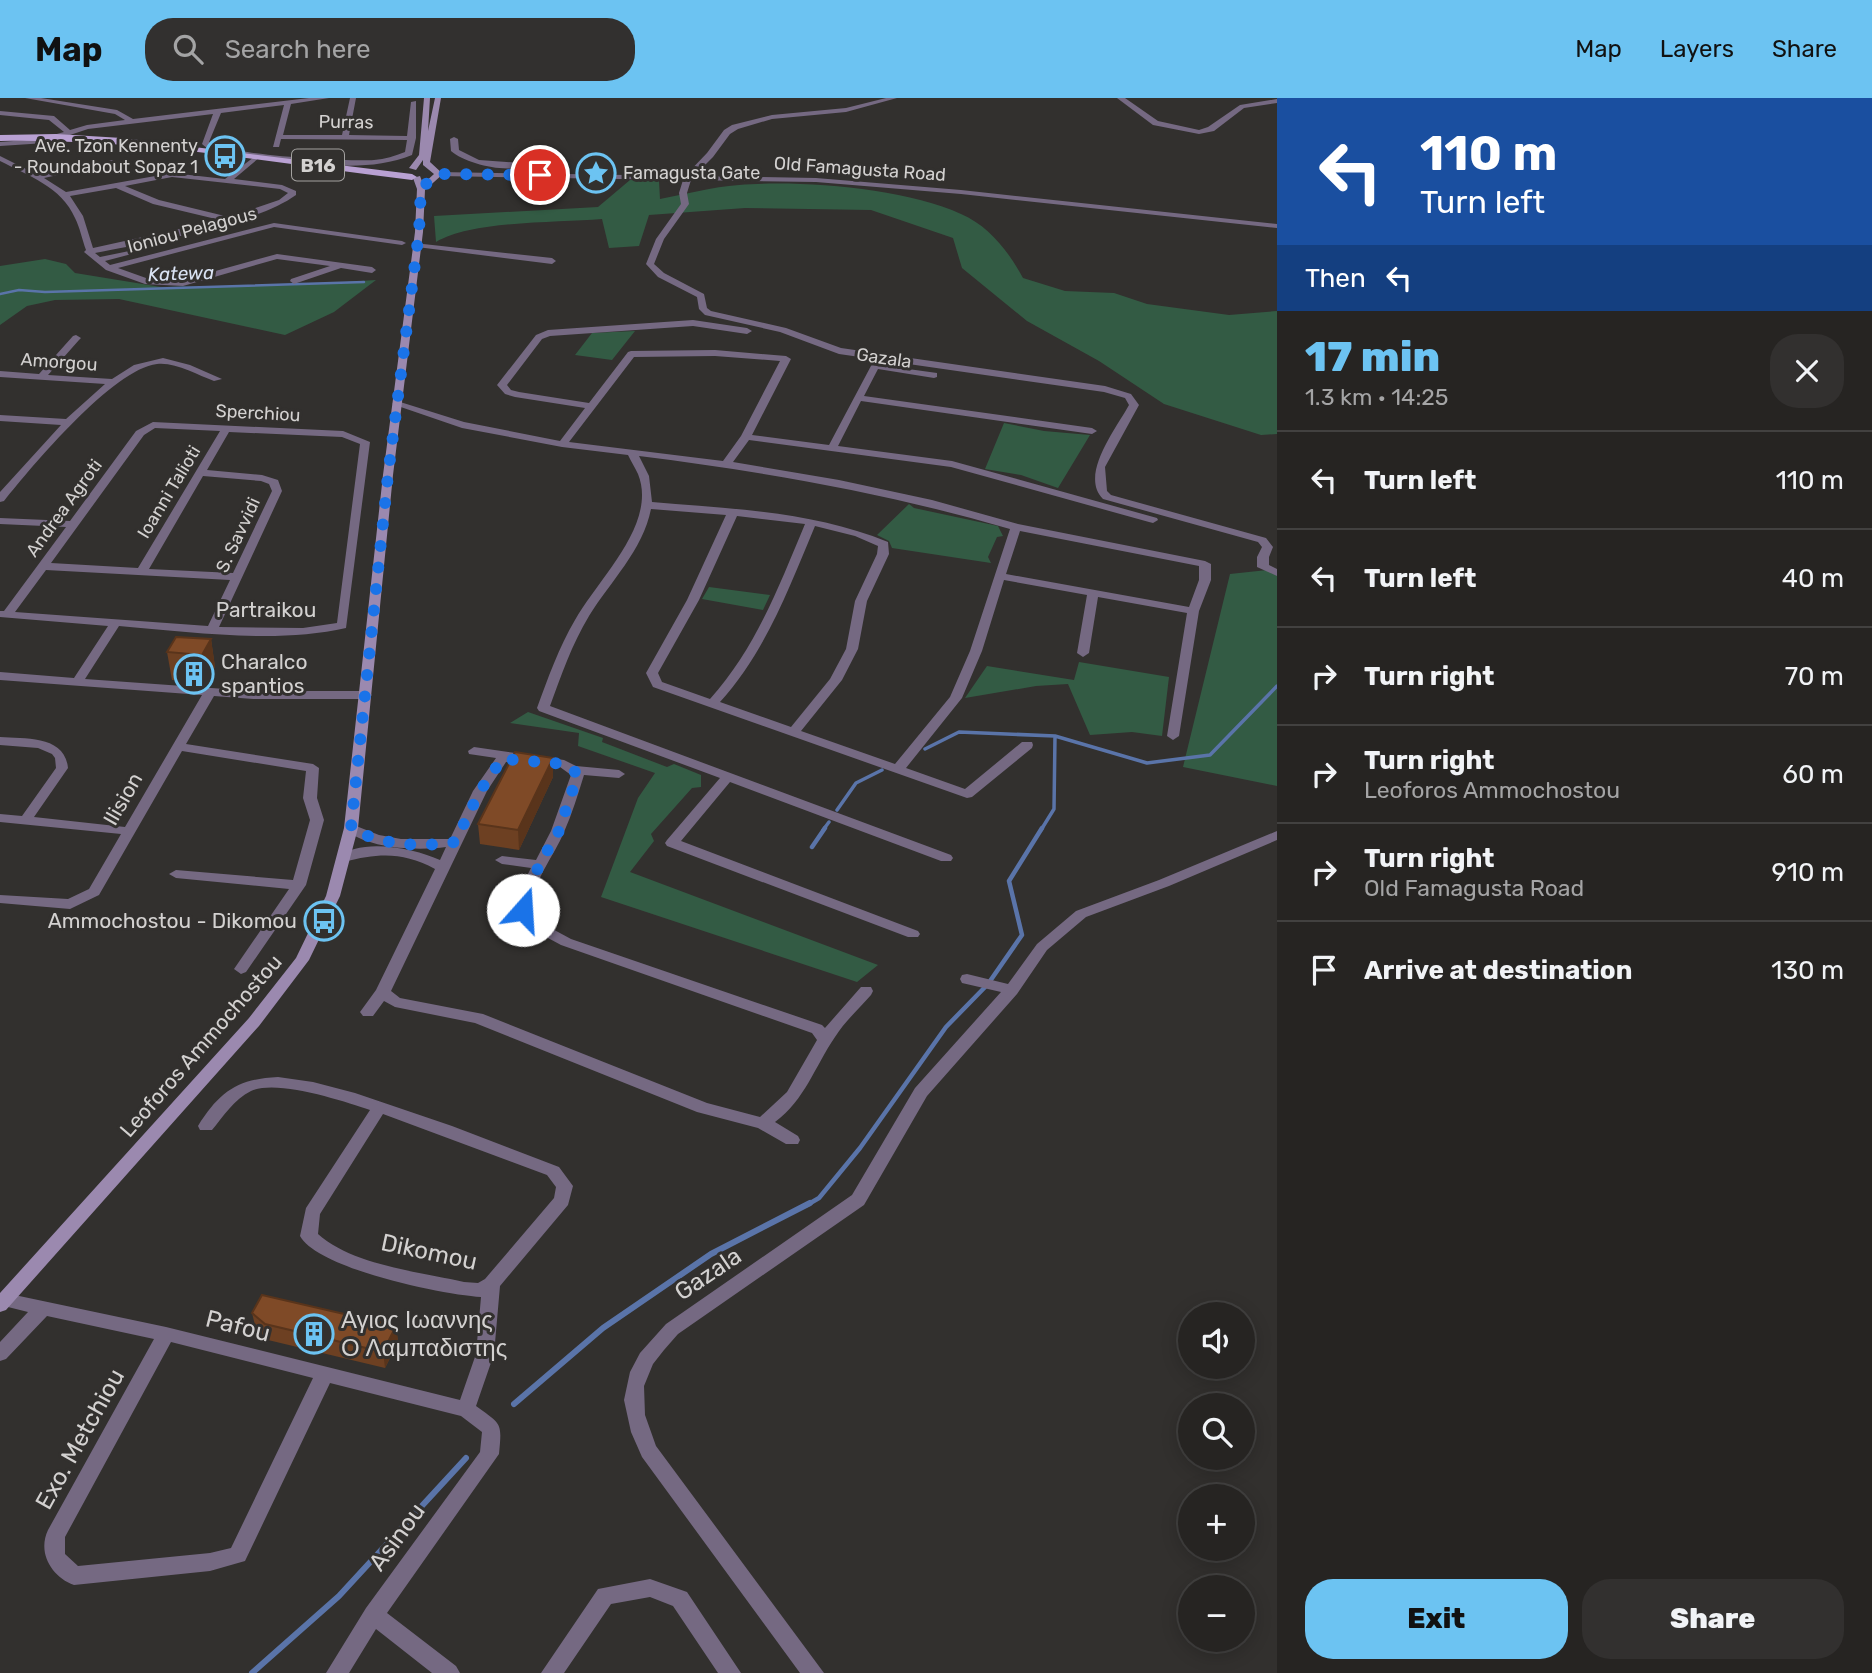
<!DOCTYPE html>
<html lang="en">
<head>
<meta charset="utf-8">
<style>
	body { margin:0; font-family:Rubik,sans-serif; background:#32302f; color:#f1f3f6; height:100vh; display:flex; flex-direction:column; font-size:26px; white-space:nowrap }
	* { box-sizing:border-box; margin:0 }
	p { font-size:23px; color:#a4a4a5 }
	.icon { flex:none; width:38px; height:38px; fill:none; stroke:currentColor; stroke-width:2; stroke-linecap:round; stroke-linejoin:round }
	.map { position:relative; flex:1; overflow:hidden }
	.sheet { display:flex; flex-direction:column; background:#262422; width:595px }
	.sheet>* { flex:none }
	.hud { background:#1a4fa0; color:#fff; overflow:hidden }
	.controls { position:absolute; left:1178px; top:1204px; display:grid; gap:14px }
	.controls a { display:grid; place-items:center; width:77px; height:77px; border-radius:50%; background:#262422; box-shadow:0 4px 18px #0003,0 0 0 2px #424140; font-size:35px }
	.pin { position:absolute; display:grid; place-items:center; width:60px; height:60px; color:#fff; margin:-30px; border:4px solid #fff; border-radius:50%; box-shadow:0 2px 7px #0007 }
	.me { position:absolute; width:77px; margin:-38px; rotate:19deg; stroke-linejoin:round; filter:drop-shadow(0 0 5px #0008) }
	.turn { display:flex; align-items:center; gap:24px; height:147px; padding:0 28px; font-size:32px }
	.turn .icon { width:91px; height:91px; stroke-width:2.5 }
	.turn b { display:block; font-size:49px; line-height:60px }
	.then { display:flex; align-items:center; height:66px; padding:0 28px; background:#0003; gap:14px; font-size:26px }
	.round { display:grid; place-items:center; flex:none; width:74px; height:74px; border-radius:28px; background:#32302f }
	.headline { display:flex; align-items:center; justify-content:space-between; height:119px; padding:0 28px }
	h1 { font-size:42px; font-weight:800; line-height:52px; color:#6cc3f2 }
	.primary-button { display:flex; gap:14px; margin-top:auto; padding:14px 28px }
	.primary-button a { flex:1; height:80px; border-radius:28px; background:#6cc3f2; color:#111; font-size:28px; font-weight:800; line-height:80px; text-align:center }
	.primary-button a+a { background:#32302f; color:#f1f3f6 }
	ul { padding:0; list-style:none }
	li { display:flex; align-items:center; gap:21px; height:98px; padding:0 28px; border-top:2px solid #424140 }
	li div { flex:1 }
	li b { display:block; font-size:26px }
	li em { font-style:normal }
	header { display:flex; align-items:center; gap:42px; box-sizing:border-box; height:98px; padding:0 35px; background:#6cc3f2; color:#111 }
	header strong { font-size:33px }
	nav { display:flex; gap:38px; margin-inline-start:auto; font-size:24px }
	.search { width:490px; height:63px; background:#32302f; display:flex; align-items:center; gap:18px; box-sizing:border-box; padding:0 24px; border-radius:28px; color:#a4a4a5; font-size:26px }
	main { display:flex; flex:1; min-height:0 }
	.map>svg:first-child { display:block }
	.green { fill:#335b44 }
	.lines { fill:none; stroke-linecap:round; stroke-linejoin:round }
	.stream-far3 { stroke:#5a74a9; stroke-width:2.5 }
	.stream-far2 { stroke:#5a74a9; stroke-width:3.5 }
	.stream-far1 { stroke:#5a74a9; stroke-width:4.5 }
	.stream { stroke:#5a74a9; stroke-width:6 }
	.minor { fill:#756982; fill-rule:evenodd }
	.secondary { fill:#9b89af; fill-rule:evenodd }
	.primary { fill:#b9a1d3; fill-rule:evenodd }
	.wall { fill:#6d4022 }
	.shaded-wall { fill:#59341b }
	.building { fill:#7f4a27; stroke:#59341b; stroke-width:2 }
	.route { stroke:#1a73e8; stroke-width:12; stroke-dasharray:0 21.6 }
	.labels { text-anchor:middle; stroke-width:6; stroke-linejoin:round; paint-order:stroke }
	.far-street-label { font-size:18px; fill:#d3d1d0; stroke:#32302e }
	.far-poi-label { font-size:18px; fill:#d3d1d0; stroke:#32302e; text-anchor:end }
	.shield { fill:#32302e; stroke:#a3a19f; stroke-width:2 }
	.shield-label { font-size:19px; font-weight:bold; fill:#d3d1d0 }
	.far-water-label { font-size:19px; font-style:italic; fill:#dae3f3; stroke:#32302e }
	.street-label { font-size:21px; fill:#d3d1d0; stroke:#32302e }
	.poi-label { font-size:21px; fill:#d3d1d0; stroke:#32302e; text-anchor:start }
	.near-street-label { font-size:24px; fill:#d3d1d0; stroke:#32302e }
	.near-poi-label { font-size:24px; fill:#d3d1d0; stroke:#32302e; text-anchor:start }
</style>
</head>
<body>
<header>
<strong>Map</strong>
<div class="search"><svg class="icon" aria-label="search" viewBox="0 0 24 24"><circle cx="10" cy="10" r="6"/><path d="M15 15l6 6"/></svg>Search here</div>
<nav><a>Map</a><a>Layers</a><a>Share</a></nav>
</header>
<main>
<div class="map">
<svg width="1277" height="1575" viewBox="0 0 1277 1575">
	<rect width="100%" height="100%" fill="#32302e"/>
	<path class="green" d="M630 82 659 83 660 101C686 96 712 89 739 87 801 82 904 90 961 116 989 128 1009 154 1023 180L1065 193 1114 195 1147 206 1229 217 1277 213V336L1261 337 1164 306 1099 263 1027 223 962 170 953 140 871 112 745 110 649 117 639 148 609 150 602 121C557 125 473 122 436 144L434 118 598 109Z
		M45 161 66 166 75 175 161 189 298 187 376 182 334 214 285 237 119 201 55 202 27 208 0 227V168Z
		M635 233 612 262 575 257 592 235Z
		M1004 325 1044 333 1090 337 1058 390 1021 377 985 371Z
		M909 406 914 410 998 428 1003 438 997 439 988 459 991 465 892 450 889 443 877 437Z
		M1277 471V688L1183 669 1230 476Z
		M709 489 770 497 763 512 702 501Z
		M1079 564 1169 579 1162 638 1132 634 1090 637 1068 586 1036 588 965 600 987 568 1074 582Z
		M528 614 603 640 602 644 667 669 674 666 701 677V689L692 690 651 736 654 743 630 774 878 867 857 884 601 799 638 700 655 675 578 648 579 635 510 625Z"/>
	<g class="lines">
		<path class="stream-far3" d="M0 196 19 192 45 194 364 184"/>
		<path class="stream-far2" d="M925 651 959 634 1055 638 1147 665 1210 657 1277 588
			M837 712 856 685 882 672
			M823 732 829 724
			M1041 732 1054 711 1055 638"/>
		<path class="stream-far1" d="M812 749 825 730
			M807 1107 819 1100 860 1050 946 929 988 886 1022 837 1009 783 1042 730"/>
		<path class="stream" d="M514 1306 603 1230 711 1156 810 1105
			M252 1575 339 1498 466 1360"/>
		<path class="minor" d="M25 0H41L117 12 133 21 309 0H329L291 6 283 37H342L350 0H356L349 37 407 38 411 4 416 3V40L412 57C366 76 308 65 260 59L234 81 282 87 296 93V97C253 128 149 144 95 155L100 159 139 151 143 153 105 163 110 167 274 125 402 143 406 145 402 147 274 129 118 170 146 180 183 182 277 156 372 169 376 172 372 175 341 170 294 186 290 183 291 181 330 168 277 161 183 188 145 186 106 172 84 154 86 152C82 141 80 130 75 120 62 89 27 77 0 63V58L38 77 113 62 117 64 44 80 66 94 172 75 225 81 254 59 208 51 202 46 213 16 88 31 61 40 65 42 61 44 0 48V44L53 40V37L64 34 49 22 0 17V13L54 18 70 32 87 27 125 22 115 16ZM284 7 273 49H279L281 41 407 42 405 54C395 58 385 61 374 62 348 64 226 57 209 44L221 15ZM172 79 280 91 288 95 279 102 229 119 159 102 125 88ZM116 90 153 106 220 122 93 150 83 118 70 98Z
			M886 0H897L846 14 772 21 738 31 730 36 713 59 694 78 816 80 961 92 1277 126V130L961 96 816 84 691 82 687 95 689 106 664 141 654 166 664 175 704 196 707 210 711 213 786 230 841 250 1105 288 1131 296 1139 307 1105 369 1107 393 1111 397 1266 440 1273 449 1269 459V467L1277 471V478L1257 469V459L1262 449 1258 444 1103 401C1079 377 1116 331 1129 307L1125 300 1104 294 839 256 780 234 705 217 699 211 697 199 658 179 646 166 656 141 681 106 679 95 683 82 439 78 435 76 439 74 685 78 707 55 724 32 732 27 772 17 846 10Z
			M1117 0H1125L1158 23 1199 32 1208 29 1240 7 1277 1V5L1244 10 1214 33 1199 36 1153 27Z
			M454 39 458 41 459 52 479 62 522 65 526 67C508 76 466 66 451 53L450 41Z
			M414 145 552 160 556 163 552 166 417 149 413 147Z
			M693 222 747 230 752 233 747 236 693 228 550 238 542 241 507 287 511 292 519 294 589 305 628 254 631 253 715 252 786 258 791 261 752 337 829 347 872 266 937 275V279L934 280 878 271 864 298 1092 330 1097 333 1092 336 861 303 838 348 952 363 1157 420 1158 422 1153 425 1149 424 951 369 749 342 733 364 839 382 932 402 1018 426 1205 463 1211 466V482L1199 513 1179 638 1173 642 1167 638 1187 515 1098 499 1089 555 1083 559 1077 555 1087 497 1004 482 982 553 962 600 906 670 965 691 1022 644H1032L1033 647 1032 650 972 699 967 700 653 589 646 575 687 502 726 417 651 411C643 452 610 484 589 518 572 546 561 578 550 608L951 757 953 760 951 763H941L730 684 681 743 918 833 920 836 918 839H908L667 748 665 745 667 742 720 680 539 613 537 610C548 580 559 549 575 522 598 481 658 426 638 376 635 370 631 363 628 357L562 349 462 330 392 306 397 303 464 324 560 343 585 310 515 299 505 296 497 287 536 237 548 232ZM715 258 780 263 741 338 723 363 569 344 634 259ZM639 358C766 374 887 395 1010 431L970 553 950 599 895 666 801 633 842 582 858 551 867 503 889 456 888 444C812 413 732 411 652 404L649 378ZM737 418 805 426C779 488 756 550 710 601L662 584 658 575 699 502ZM815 428 855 438 878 448 877 456 855 503 846 551 830 581 791 629 720 604C766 553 789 490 815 428ZM1020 433 1199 468V482L1189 509 1006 476Z
			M76 237 81 240 79 242 48 277 112 281 134 267 163 260 190 267 222 281 214 283C197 277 176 264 157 266 113 271 33 367 4 403L0 404V394L61 327 0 323V317L66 321 105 286 0 279V273L39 276 73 238Z
			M153 324 343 333 370 344 346 530C277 546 190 534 119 528L85 581 253 593H366L372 597 366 601H253L214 598 186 646 313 666 319 670 317 700 324 722 306 787 246 874 241 876 234 871 289 791 176 780 169 776 176 772 293 782 310 722 303 700 306 673 182 653 99 797 70 811 0 805V797L68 801 89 791 121 736 0 724V716L22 718 56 670 55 660 52 656 38 650 0 647V639C25 641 65 637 68 670L34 719 125 729 202 597 0 582V574L74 580 108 528 0 519V513H4L66 429 0 426V420L70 423 136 333ZM155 330 220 333 138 470 51 465 144 337ZM229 334 342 339 360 346 337 525 303 530 219 529 282 393 278 382 262 377 207 372ZM203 378 261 383 269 386 272 393 233 475 149 471ZM46 472 230 482 208 528 15 514Z
			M474 649 564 662 576 668 619 672 625 676 619 680 584 677C578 696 572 716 564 734 552 763 527 788 534 821L571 841 822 927 825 930 861 889H871L873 893 871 897C859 911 845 923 835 939 815 968 805 1002 775 1024L798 1038 800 1042 798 1046H786L758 1030 697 1014 475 925 395 909 384 903 373 918H363L360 914 376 892 435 771C403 754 379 755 344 764L337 760C360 739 414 750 440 762L446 749C418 753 365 751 344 730L351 726 379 737 401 741H450L473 693 496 660 469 656 468 653ZM515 663 560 669 571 677 551 733 536 762 502 758 495 762 502 766 531 770C522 788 513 807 522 826L561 847 812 935 817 942 787 994 760 1019 707 1005 483 916 400 900 391 893 487 693 506 664Z
			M1277 733V742L1169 788 1086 819 1047 852 1017 896 927 998 864 1107 678 1236 664 1252 653 1266 644 1288 645 1317 656 1348 824 1575H800L642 1359 631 1334 624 1302 630 1274 640 1255 666 1226 852 1097 915 990 1001 894 962 885 960 881 962 877 967 876 1008 886 1037 846 1076 813 1159 782Z
			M278 979 313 984 355 995 452 1028 559 1069 573 1088 568 1107 500 1188 494 1256 476 1308C502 1327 502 1324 499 1356L387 1515 456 1568 460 1575H432L376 1531 349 1575H326L366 1510 480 1354 482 1334 461 1318 330 1285 245 1463 210 1473 74 1487C52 1479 37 1455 48 1432L154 1241 47 1218 6 1261 0 1263V1244L28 1214 0 1207V1197L5 1195 166 1229 460 1302 476 1256 481 1199C444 1197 318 1171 300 1138L306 1110 370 1012C343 1003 277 981 251 993 234 1001 223 1019 212 1032H200L198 1028C220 993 238 981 278 979ZM383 1016 547 1077 556 1089 554 1100 485 1181 478 1185 464 1184C420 1174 352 1167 318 1136L320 1116ZM171 1244 313 1280 231 1450 210 1455 78 1468 65 1456V1439Z
			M650 1481 687 1494 741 1575H718L673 1508 650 1499 611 1506 564 1575H541L598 1491Z"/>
		<path class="secondary" d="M424 0H430L428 33 435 0H441L430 64 443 76 425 92 423 134 393 377 358 730 340 798 309 862 259 928 6 1212 0 1214V1195L249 920 296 860 326 798 344 730 383 377 415 134 417 91 413 80 420 78 423 86 434 76 423 67V62L416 72 409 70 419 57Z"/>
		<path class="primary" d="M56 36 122 40 412 76 417 79 412 82C275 65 138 40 0 43V37Z"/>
	</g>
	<path class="wall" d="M211 541 215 569 206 585 172 582 167 554Z
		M553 660V679L519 752 480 746 478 726Z
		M252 1215 396 1228 398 1244 385 1270 268 1242 256 1231Z"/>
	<path class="shaded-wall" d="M211 541 215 569 206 585 202 557Z
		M553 660V679L519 752 518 732Z
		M396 1228 398 1244 385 1270 383 1254Z"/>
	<path class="building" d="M176 539 211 541 202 557 167 554Z
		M515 654 553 660 518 732 478 726Z
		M262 1197 396 1228 383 1254 265 1226 252 1215Z"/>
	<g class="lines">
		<path class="route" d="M523 812 539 767 558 735 578 676 564 666 502 661 480 693 455 744C422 750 379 747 351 730L388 377 419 134 421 90 439 76 540 77"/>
	</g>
	<defs>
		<g id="bus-ring" transform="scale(2.0125)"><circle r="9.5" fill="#32302e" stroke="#6cc3f2" stroke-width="1.5"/><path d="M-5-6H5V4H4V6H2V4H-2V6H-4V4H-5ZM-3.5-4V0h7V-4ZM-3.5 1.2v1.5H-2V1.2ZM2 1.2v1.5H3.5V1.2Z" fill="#6cc3f2"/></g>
		<g id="sight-ring" transform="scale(2.0125)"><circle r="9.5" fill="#32302e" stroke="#6cc3f2" stroke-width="1.5"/><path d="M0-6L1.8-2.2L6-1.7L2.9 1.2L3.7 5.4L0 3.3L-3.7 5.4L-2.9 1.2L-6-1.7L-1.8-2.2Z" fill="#6cc3f2"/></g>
		<g id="building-ring" transform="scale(2.0125)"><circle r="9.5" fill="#32302e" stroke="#6cc3f2" stroke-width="1.5"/><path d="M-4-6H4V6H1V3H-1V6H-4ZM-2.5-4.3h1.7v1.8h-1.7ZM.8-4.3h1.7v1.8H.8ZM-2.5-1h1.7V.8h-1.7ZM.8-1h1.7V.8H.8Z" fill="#6cc3f2"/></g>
	</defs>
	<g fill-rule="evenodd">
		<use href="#bus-ring" x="225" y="58"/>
		<use href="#sight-ring" x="596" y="75"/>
		<use href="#building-ring" x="194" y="576"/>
		<use href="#bus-ring" x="324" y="823"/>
		<use href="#building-ring" x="314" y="1236"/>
	</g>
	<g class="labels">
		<g class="far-street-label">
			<text transform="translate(346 24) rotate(1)" y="6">Purras</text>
			<text transform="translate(860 71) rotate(4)" y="6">Old Famagusta Road</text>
			<text transform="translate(192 132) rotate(-15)" y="6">Ioniou Pelagous</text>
			<text transform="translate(884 260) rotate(8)" y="6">Gazala</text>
			<text transform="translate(59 264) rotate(4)" y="6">Amorgou</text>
			<text transform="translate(258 315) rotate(3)" y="6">Sperchiou</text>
			<text transform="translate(169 394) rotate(-59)" y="6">Ioanni Talioti</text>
			<text transform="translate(64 410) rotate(-54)" y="6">Andrea Agroti</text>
			<text transform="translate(238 437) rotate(-65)" y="6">S. Savvidi</text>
		</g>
		<g class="far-poi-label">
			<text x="198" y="54">Ave. Tzon Kennenty<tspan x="198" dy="21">- Roundabout Sopaz 1</tspan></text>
			<text x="623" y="81" text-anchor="start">Famagusta Gate</text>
		</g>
		<rect class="shield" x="292" y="51.5" width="52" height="31" rx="5"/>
		<g class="shield-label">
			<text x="318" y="74">B16</text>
		</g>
		<g class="far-water-label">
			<text transform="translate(181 175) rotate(-2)" y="7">Katewa</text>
		</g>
		<g class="street-label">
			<text x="266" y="519">Partraikou</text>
			<text transform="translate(123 701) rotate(-60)" y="7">Ilision</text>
			<text transform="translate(201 948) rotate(-49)" y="7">Leoforos Ammochostou</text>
		</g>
		<g class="poi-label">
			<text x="221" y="571">Charalco<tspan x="221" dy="24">spantios</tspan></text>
			<text x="297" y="830" text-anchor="end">Ammochostou - Dikomou</text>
		</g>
		<g class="near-street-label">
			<text transform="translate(429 1154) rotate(12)" y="8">Dikomou</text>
			<text transform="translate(708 1176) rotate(-34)" y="8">Gazala</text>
			<text transform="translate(238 1228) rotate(14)" y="8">Pafou</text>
			<text transform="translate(80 1341) rotate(-61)" y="8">Exo. Metchiou</text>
			<text transform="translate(397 1439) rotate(-54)" y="8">Asinou</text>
		</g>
		<g class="near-poi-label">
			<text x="341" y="1230">Αγιος Ιωαννης<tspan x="341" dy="28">Ο Λαμπαδιστης</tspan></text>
		</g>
	</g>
</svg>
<div class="controls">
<a><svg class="icon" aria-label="sound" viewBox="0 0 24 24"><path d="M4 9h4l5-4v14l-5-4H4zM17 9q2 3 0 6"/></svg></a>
<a><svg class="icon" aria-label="search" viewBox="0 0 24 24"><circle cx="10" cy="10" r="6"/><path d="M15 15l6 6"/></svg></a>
<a>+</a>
<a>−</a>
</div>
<div class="pin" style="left:540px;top:77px;background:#d93025"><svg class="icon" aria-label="arrive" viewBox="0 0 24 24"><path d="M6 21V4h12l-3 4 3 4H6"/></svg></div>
<svg class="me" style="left:523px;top:812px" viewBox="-20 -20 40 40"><circle r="19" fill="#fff"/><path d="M0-13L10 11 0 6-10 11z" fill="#1a73e8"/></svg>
</div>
<section class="sheet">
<div class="hud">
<div class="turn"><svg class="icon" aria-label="left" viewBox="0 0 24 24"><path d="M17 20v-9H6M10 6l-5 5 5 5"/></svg><div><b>110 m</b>Turn left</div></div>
<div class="then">Then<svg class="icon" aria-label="left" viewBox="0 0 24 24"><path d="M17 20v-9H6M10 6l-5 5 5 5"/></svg></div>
</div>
<div class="headline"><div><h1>17 min</h1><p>1.3 km · 14:25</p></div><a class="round"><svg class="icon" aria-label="close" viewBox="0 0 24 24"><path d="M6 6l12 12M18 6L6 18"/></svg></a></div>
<ul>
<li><svg class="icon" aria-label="left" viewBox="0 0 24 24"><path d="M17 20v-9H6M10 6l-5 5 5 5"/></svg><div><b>Turn left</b></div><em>110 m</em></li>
<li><svg class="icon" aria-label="left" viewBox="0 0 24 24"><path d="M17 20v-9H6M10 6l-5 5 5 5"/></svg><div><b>Turn left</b></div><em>40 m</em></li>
<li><svg class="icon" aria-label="right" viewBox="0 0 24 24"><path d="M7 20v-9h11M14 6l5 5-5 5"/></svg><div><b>Turn right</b></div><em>70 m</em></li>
<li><svg class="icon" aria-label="right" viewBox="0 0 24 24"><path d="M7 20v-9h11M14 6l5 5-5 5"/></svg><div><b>Turn right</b><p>Leoforos Ammochostou</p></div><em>60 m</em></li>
<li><svg class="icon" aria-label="right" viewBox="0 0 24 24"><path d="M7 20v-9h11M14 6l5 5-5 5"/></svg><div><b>Turn right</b><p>Old Famagusta Road</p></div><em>910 m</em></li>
<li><svg class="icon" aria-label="arrive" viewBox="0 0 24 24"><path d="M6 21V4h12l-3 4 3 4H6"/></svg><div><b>Arrive at destination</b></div><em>130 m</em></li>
</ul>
<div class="primary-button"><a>Exit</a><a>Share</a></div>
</section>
</main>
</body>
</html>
